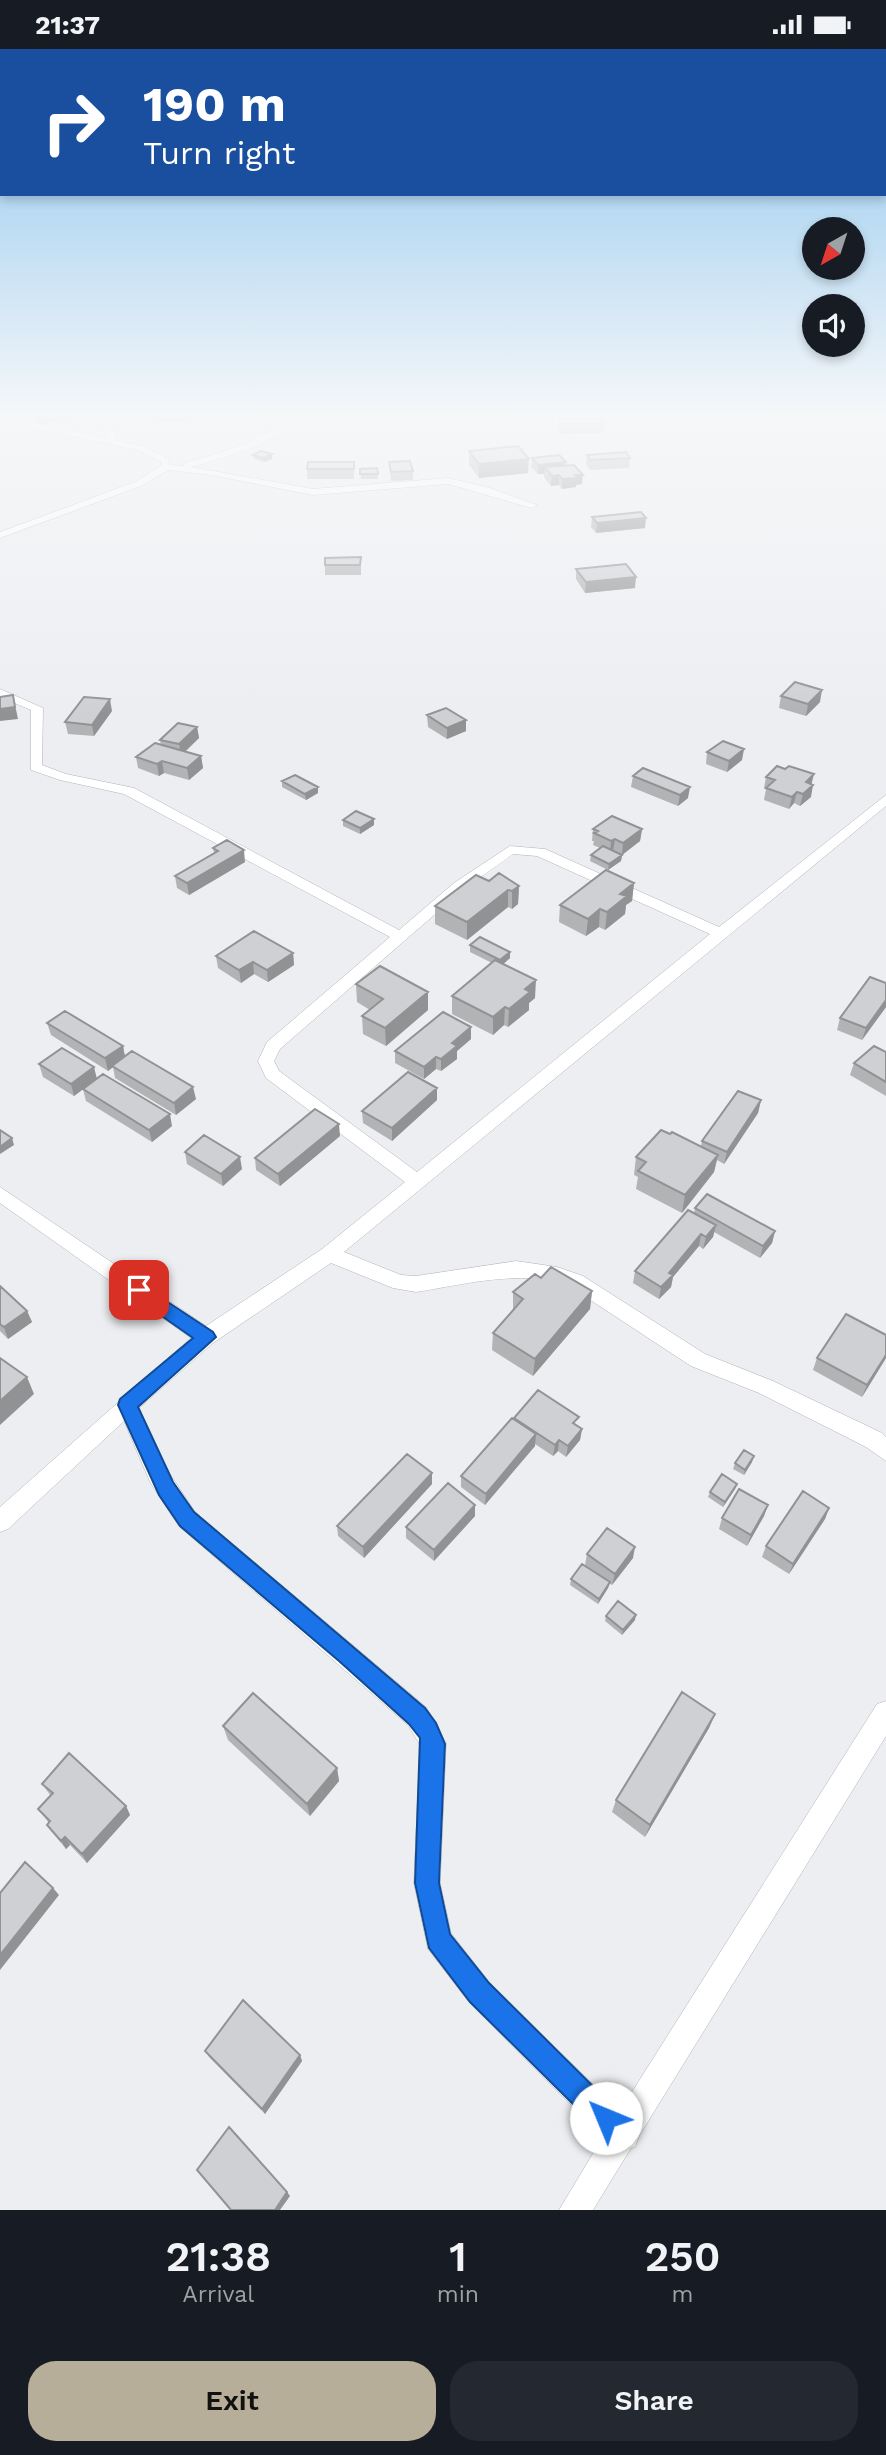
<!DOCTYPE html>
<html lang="en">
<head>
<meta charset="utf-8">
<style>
	body { margin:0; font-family:"Work Sans",sans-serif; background:#242831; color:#f1f3f6; height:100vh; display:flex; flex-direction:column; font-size:26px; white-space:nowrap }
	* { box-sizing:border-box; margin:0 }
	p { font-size:23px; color:#9ea1a6 }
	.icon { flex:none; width:38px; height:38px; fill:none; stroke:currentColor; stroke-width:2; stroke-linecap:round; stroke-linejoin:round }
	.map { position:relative; height:2161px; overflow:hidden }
	.panel { display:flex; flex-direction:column; background:#171b24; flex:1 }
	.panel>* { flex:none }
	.guide { position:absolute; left:0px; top:0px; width:887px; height:147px; box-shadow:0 4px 10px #0003; background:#1a4fa0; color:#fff; overflow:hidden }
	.needle { width:46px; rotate:219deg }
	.fabs { position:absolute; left:802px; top:168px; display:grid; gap:14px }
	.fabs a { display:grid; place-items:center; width:63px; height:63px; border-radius:50%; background:#171b24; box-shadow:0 4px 10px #0003; font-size:35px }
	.pin { position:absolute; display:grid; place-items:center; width:60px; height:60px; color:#fff; margin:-30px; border-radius:14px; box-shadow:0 4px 10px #0006 }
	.me { position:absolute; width:77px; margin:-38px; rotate:315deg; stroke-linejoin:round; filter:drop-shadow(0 0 5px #0008) }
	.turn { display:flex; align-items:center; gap:24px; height:147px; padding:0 28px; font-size:32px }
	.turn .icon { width:91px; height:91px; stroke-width:2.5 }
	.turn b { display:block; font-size:49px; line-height:60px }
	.eta { display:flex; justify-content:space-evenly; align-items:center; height:119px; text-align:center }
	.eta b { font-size:42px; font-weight:600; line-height:49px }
	.button { display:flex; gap:14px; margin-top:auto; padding:14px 28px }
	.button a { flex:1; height:80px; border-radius:28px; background:#b6ae99; color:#111; font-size:28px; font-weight:600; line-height:80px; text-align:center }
	.button a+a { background:#242831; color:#f1f3f6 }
	.status { display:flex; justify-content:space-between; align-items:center; height:49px; padding:0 35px; background:#171b24; direction:ltr }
	.status svg { height:19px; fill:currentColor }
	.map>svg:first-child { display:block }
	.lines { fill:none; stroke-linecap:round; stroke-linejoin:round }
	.street-casing { stroke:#b1b3b6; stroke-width:1 }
	.street { fill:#fff; fill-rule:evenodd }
	.wall { fill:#b2b3b5 }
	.shaded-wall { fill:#919294 }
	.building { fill:#cfd0d3; stroke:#919294; stroke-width:2 }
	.route { fill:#1a73e8; stroke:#114b97; stroke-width:2 }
</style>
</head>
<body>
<div class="status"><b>21:37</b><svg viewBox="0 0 49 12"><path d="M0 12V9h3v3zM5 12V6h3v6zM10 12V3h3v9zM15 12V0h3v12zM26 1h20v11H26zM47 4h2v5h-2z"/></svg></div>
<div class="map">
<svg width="886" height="2161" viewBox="0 0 886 2161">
	<rect width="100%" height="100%" fill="#eceef1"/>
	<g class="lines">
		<g class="street-casing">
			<path id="street" d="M27 363H37L29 369 35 374 108 390 98 363H106L118 392 143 397 168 409 170 416 184 417 185 414C222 403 260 394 290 367L289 363H297L298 368C271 398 228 407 191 418L313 440 448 429 490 439 537 456 532 459 448 435 313 446 211 426 168 421 141 437 0 489V483L135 433 161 417V412L137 401 29 378 20 368Z
				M0 640 43 659 42 716 66 725 134 739 399 881 454 834 510 797 545 800 719 878 886 746V757L344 1203 401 1226 416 1227 516 1212 557 1218 583 1227 705 1305 773 1332 882 1384 886 1388V1412L866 1398 759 1344 691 1317 569 1237C519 1220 467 1235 416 1243L393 1239 331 1214 213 1294 139 1359 166 1419 195 1463 426 1658 446 1694 440 1834 451 1884 489 1933 620 2062 877 1655 886 1652V1687L639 2087 635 2098 631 2099 593 2161H559L603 2088 469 1953 428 1900 414 1834 420 1696 408 1676 179 1477 150 1433 124 1372 8 1480 0 1483V1458L191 1289 0 1154V1138L206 1277 322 1200 405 1133 266 1029 258 1012 267 993 390 888 124 745 60 731 31 721V661L0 648ZM513 805 537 807 710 885 417 1123 279 1022 274 1012 280 1000 464 840Z"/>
		</g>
		<use href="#street" class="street"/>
	</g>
	<path class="wall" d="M34 363H80L81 368 40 375 36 371Z
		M153 363H191V366L188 373H154Z
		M325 363H340L339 367 325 366Z
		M559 370 604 375 603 384 560 385 558 379Z
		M469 402 528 424 479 429 469 416Z
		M253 406 272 410 264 413 254 410Z
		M587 406 630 409 629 419 590 421 586 415Z
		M532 409 566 413 565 416 582 435 576 436V438L562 440 559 436 551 437 544 428V425H538L531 418Z
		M354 413V430H307V420Z
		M389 413 413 422V431L391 432Z
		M377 419 378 430H361L360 420Z
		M592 468 645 479 596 484 591 478Z
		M361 508V526H325V516Z
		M576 520 635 539 585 544 576 530Z
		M781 647 820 653 806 667 779 659Z
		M112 662 94 687 68 685 65 673Z
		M427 666 466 682 447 690 428 678Z
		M197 678 199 689 185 703 201 707 203 719 189 731 164 724 159 727 138 719 136 708 161 696 160 691Z
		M707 703 742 711 727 723 706 715Z
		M633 727 688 749 678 757 631 738Z
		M766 728 811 736V748L800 757 794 754 789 760 764 751 766 740 764 739Z
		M282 732 318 744 306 751 282 738Z
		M374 770V776L360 785 343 777V771Z
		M593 780H642L640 792 622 806 621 812 608 821 590 812 591 806 600 799 593 796 594 792H592Z
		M213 799 245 813 189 846 177 839 175 827 214 804Z
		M489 832 519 837 518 855 512 860 508 858 467 891 435 875V857Z
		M634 834 632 852 626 856 625 865 605 881 599 878 586 887 559 873 560 856Z
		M470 896 510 909 503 915 535 949 529 954V961L508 978 504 976 493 986 452 965V947L492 914 470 903Z
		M293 904 294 916 268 933 254 925 241 934 218 919 216 907Z
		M886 934V958L862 991 837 981 840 969Z
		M356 935 428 961 386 997 363 985 362 967 370 961 357 953Z
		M47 974 123 997 125 1007 196 1050 176 1066 115 1029 113 1018 108 1022 51 986Z
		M471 978V990L457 1002V1010L441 1022 436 1020 424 1030 395 1014V1002Z
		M886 1003V1047L850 1026 854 1014Z
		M39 1015 172 1077 152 1093 86 1052 83 1040 74 1047 43 1028Z
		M437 1051 392 1092 363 1074 362 1062Z
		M761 1051 758 1064 724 1115 717 1111 714 1123 682 1164 636 1140 638 1128 634 1126 636 1108 670 1085 701 1097 702 1092Z
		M340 1087 280 1137 256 1121 255 1109Z
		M185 1103 242 1120 223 1137 187 1115Z
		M695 1159 775 1182 772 1194 760 1209 714 1183 713 1188 703 1200 699 1197 673 1228 671 1238 659 1250 633 1234 635 1222 694 1164Z
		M541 1229 592 1242 590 1260 533 1327 492 1301 493 1284 513 1261V1243Z
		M0 1237 27 1262 32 1273 8 1290 0 1282Z
		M886 1286V1309L862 1348 813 1321 817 1309Z
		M514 1369 577 1377 582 1380 580 1391 566 1408 558 1402 553 1407 535 1395V1397L485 1456 461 1438V1427L514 1371Z
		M752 1413 744 1426 733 1420 735 1414Z
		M432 1424V1435L364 1509 338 1487 337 1477Z
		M737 1435 735 1440 723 1458 708 1448 710 1443Z
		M475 1456V1467L434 1512 406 1489V1478Z
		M768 1456 764 1467 747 1497 719 1480 722 1469Z
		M829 1459 825 1470 789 1525 762 1508 766 1497Z
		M587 1505 633 1509 612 1536 609 1534 608 1539 598 1555 570 1536 571 1530 603 1529 585 1516Z
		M606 1567 635 1571 622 1586 605 1572Z
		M715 1665 709 1679 645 1788 612 1763 616 1751Z
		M223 1677 337 1719 339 1732 310 1767 228 1691Z
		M42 1735 126 1757 130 1766 87 1814 70 1796 66 1800 47 1776 49 1774 38 1760 51 1747Z
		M205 2002 300 2006 302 2012 265 2065 209 2008Z"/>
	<path class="shaded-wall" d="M55 363H80L81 368 40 375 38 366Z
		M187 363H191V366L188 373Z
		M272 405V410L264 413 263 409Z
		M529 410 528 424 479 429V415Z
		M566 413 565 422 545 418 544 425H538V416Z
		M559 426V436L551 437 552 427Z
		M575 426H583L582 435 576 436V438L562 440V430Z
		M646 469 645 479 596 484 597 474Z
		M636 528 635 539 585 544 586 533Z
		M822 641 820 653 806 667 808 655Z
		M13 646 18 670 0 672V660Z
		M110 650 112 662 94 687 92 676Z
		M466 671V682L447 690V679Z
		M197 678 199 689 181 706 179 695Z
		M744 700 742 711 727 723 729 712Z
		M201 707 203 719 189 731 187 719Z
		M162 712 164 724 159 727 157 715Z
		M814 725 811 737 813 736 811 748 800 757 806 733Z
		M318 738V744L306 751 305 745Z
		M690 738 688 749 678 757 680 746Z
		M797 743 794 754 789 760 792 748Z
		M374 770V776L360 785V779Z
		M642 780 640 792 622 806 623 794Z
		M615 790 613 802 610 804 611 792Z
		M244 801 245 813 189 846 187 834Z
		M622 806 621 812 608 821 609 815Z
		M634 834 632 852 626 856 625 865 605 881 607 863 620 845Z
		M519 837 518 855 512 860V842Z
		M508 841V858L467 891V873Z
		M600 860 599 878 586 887 588 870Z
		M510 903V909L500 918V911Z
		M293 904 294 916 268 933 267 921Z
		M253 913 254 925 241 934 239 921Z
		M536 931 535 949 529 954V961L508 978 509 960 525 940Z
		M428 943V961L386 997 385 979Z
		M886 951V958L862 991 866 979Z
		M505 958 504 976 493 986V968Z
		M471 978V990L457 1002V1010L441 1022V1010L452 994Z
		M123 997 125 1009 108 1022 105 1009Z
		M436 1008V1020L424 1030V1018Z
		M94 1018 97 1030 74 1047 71 1035Z
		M193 1038 196 1050 176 1066 174 1054Z
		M437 1039V1051L392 1092V1079Z
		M761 1051 758 1064 724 1115 727 1103Z
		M170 1065 172 1077 152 1093 149 1081Z
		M339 1075 340 1087 280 1137 278 1125Z
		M12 1089 14 1096 0 1105V1098Z
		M718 1106 714 1123 682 1164 685 1146Z
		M240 1108 242 1120 223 1137 221 1125Z
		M716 1176 713 1188 703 1200 706 1188Z
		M775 1182 772 1194 760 1209 763 1197Z
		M701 1185 699 1197 673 1228 671 1238 659 1250 661 1238 669 1224Z
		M592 1242 590 1260 533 1327 535 1310Z
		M27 1262 32 1273 8 1290 4 1278Z
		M886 1306V1309L862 1348 867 1336Z
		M27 1328 34 1345 0 1376V1352Z
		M582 1380 580 1391 566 1408 568 1397Z
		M536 1385 535 1397 485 1456 486 1445Z
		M559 1391 558 1402 553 1407 555 1396Z
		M754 1407 752 1413 744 1426 745 1421Z
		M432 1424V1435L364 1509 363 1498Z
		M737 1435 735 1440 723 1458 725 1453Z
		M475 1456V1467L434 1512V1501Z
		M768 1456 764 1467 747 1497 751 1486Z
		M829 1459 825 1470 789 1525 793 1515Z
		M635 1498 633 1509 612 1536 615 1525Z
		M610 1533 608 1539 598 1555 599 1550Z
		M636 1566 635 1571 622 1586 623 1581Z
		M715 1665 709 1679 645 1788 650 1776Z
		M337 1719 339 1732 310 1767 307 1755Z
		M126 1757 130 1766 87 1814 82 1805Z
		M65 1788 70 1796 66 1800 61 1792Z
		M53 1839 59 1846 0 1921V1906Z
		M300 2006 302 2012 265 2065 262 2060Z
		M287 2143 290 2147 280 2161H275Z"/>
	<path class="building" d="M35 363H55L38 366Z
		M153 363H187L186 364Z
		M602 369 604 375H560L559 370Z
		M518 397 529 410 479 415 469 402Z
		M261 402 272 405 263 409 253 406Z
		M626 403 630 409 590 411 587 406Z
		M559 406 566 413 538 416 532 409Z
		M410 412 413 422 391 423 389 413Z
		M308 413H354V420H307Z
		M574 416 583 426H575L577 429 562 430 559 426 552 427 545 418Z
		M377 419 378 425H360V420Z
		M641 463 646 469 597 474 592 468Z
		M361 508 360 516H325V509Z
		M626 515 636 528 586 533 576 520Z
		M795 633 822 641 808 655 781 647Z
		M13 646 15 658 0 660V648Z
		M84 648 110 650 92 676 65 673Z
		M446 659 466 671 447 679 427 666Z
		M178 674 197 678 179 695 160 691Z
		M723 692 744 700 729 712 707 703Z
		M155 694 201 707 187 719 162 712 157 715 136 708Z
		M777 717 785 720 789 717 814 725 806 733 813 736 803 745 797 743 792 748 766 739 775 731 766 728Z
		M643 719 690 738 680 746 633 727Z
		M295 726 318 738 305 745 282 732Z
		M356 762 374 770 360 779 343 771Z
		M612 767 642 780 623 794 615 790 611 792 594 784 598 782 593 780Z
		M227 791 244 801 187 834 175 827 218 802 213 799Z
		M603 797 622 806 609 815 591 806Z
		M606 821 634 834 620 845 627 847 607 863 600 860 588 870 560 856Z
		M499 824 519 837 512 842 508 841 467 873 435 857 476 826 489 832Z
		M254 882 293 904 267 921 253 913 239 921 216 907Z
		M480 888 510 903 500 911 470 896Z
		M495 911 536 931 525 940 530 943 509 960 505 958 493 968 452 947Z
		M380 917 428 943 385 979 362 967 383 950 356 935Z
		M870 928 886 934V951L866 979 840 969Z
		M65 962 123 997 105 1009 47 974Z
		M443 963 471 978 452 994 457 997 441 1010 436 1008 424 1018 395 1002Z
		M874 997 886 1003V1033L854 1014Z
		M62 999 94 1018 71 1035 39 1015Z
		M132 1002 193 1038 174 1054 112 1017Z
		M408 1023 437 1039 392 1079 362 1062Z
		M103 1025 170 1065 149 1081 83 1040Z
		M738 1042 761 1051 727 1103 702 1092Z
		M315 1060 339 1075 278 1125 255 1109Z
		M0 1081 12 1089 0 1098Z
		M661 1081 670 1085 672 1083 718 1106 685 1146 638 1122 646 1113 636 1108Z
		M204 1086 240 1108 221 1125 185 1103Z
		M707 1145 775 1182 763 1197 695 1159Z
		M688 1161 716 1176 706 1188 701 1185 669 1224 673 1226 661 1238 635 1222Z
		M551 1218 592 1242 535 1310 493 1284 523 1250 513 1243 535 1225 541 1229Z
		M0 1237 27 1262 4 1278 0 1275Z
		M846 1265 886 1286V1306L867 1336 817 1309Z
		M0 1309 27 1328 0 1352Z
		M538 1341 579 1368 573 1374 582 1380 568 1397 559 1391 555 1396 514 1369Z
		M512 1369 536 1385 486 1445 461 1427Z
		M744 1401 754 1407 745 1421 735 1414Z
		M407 1405 432 1424 363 1498 337 1477Z
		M722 1425 737 1435 725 1453 710 1443Z
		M448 1434 475 1456 434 1501 406 1478Z
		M739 1440 768 1456 751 1486 722 1469Z
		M803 1442 829 1459 793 1515 766 1497Z
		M607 1479 635 1498 615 1525 587 1505Z
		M582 1515 610 1533 599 1550 571 1530Z
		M618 1552 636 1566 623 1581 606 1567Z
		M682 1643 715 1665 650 1776 616 1751Z
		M253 1644 337 1719 307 1755 223 1677Z
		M69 1704 126 1757 82 1805 65 1788 61 1792 47 1776 50 1772 38 1760 53 1744 42 1735Z
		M25 1813 53 1839 0 1906V1844Z
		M243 1951 300 2006 262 2060 205 2002Z
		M229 2078 287 2143 275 2161H231L197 2121Z"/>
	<linearGradient id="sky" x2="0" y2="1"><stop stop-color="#88c4ed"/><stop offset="0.55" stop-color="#f6f7f9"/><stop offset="1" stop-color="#f6f7f9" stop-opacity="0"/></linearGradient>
	<rect width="886" height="666" fill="url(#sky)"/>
	<path class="route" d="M139 1234 213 1283 216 1288 138 1358 173 1433 194 1463 425 1659 436 1674 445 1695 439 1834 450 1885 489 1934 615 2059 619 2069 615 2078 606 2082 596 2078 470 1953 429 1899 415 1834 420 1689 409 1675 339 1612 180 1477 159 1446 118 1356 120 1350 193 1289 132 1246 130 1241 132 1236Z"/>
</svg>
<div class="fabs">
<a><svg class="needle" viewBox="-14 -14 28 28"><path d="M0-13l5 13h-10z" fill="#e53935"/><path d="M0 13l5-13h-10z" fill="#9ea1a6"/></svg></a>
<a><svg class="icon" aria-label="sound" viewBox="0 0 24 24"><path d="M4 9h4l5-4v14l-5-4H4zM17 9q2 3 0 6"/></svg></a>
</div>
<div class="pin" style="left:139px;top:1241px;background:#d93025"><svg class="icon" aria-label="arrive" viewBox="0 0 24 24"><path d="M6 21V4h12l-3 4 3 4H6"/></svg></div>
<svg class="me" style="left:606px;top:2069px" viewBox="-20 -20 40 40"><circle r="19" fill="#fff"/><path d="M0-13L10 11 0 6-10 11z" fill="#1a73e8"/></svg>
<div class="guide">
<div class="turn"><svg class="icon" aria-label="right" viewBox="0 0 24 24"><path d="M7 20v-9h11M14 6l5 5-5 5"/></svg><div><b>190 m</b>Turn right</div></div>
</div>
</div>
<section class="panel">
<div class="eta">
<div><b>21:38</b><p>Arrival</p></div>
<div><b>1</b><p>min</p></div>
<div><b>250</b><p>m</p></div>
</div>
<div class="button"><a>Exit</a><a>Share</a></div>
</section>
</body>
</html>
